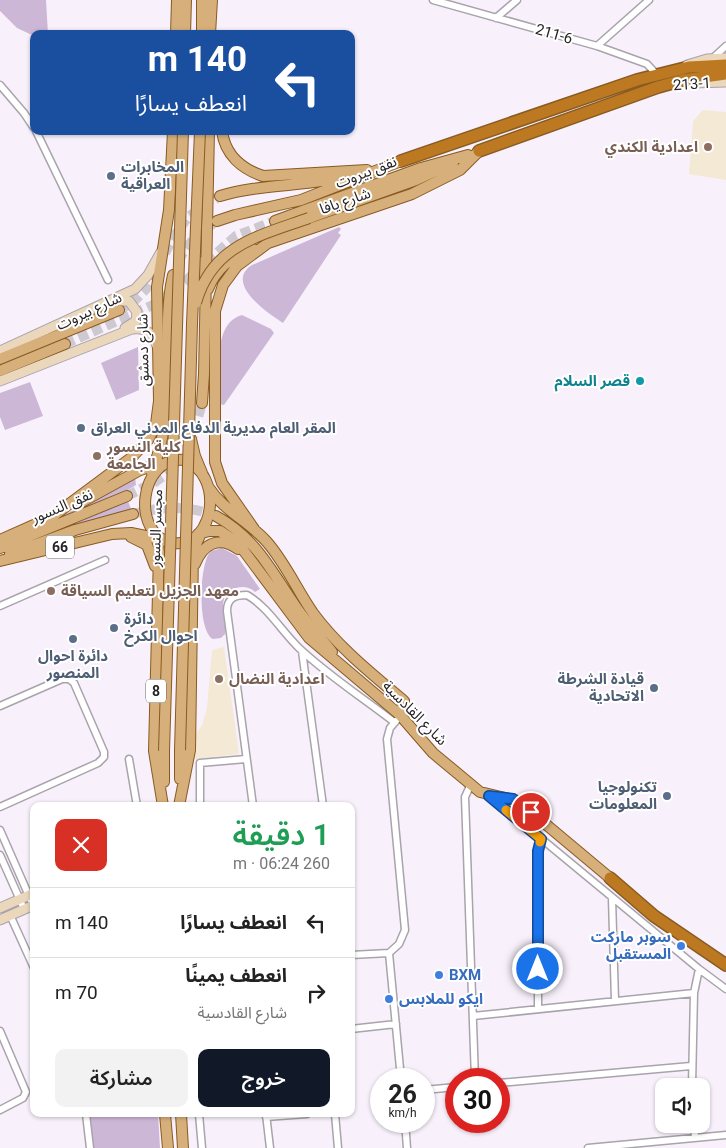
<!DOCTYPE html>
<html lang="ar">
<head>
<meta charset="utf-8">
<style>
	body { margin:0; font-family:Roboto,"Noto Sans Arabic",sans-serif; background:#f2f2f2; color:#222; direction:rtl; height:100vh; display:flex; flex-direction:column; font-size:19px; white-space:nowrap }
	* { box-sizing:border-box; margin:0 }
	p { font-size:16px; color:#767676 }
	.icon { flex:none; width:28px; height:28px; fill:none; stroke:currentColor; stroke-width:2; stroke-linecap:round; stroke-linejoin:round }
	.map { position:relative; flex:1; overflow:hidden; direction:ltr }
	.side { position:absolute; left:30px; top:802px; width:325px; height:315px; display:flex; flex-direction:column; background:#fff; border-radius:10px; box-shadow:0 1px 4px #0004; direction:rtl }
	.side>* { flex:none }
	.hud { position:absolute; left:30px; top:30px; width:325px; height:105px; border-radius:10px; box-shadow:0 1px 4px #0004; direction:rtl; background:#1a4fa0; color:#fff; overflow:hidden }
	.buttons { position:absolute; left:655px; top:1078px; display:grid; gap:10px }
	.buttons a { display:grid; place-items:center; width:55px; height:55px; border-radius:10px; background:#fff; box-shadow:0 1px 4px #0004; font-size:25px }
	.speed { position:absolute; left:370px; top:1068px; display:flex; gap:10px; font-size:25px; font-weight:700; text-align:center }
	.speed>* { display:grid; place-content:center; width:65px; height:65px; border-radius:50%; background:#fff; box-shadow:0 1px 4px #0004; line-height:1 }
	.speed small { font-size:12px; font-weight:400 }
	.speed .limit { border:8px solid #d22; background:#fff; color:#111 }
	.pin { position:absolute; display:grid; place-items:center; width:42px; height:42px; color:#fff; margin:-21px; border:2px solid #fff; border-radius:50%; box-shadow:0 1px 5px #0007 }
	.me { position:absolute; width:55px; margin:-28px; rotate:0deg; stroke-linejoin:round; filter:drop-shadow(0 0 4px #0008) }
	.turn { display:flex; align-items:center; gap:18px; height:105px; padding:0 25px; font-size:22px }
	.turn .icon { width:65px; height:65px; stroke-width:2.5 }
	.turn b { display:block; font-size:35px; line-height:42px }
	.round { display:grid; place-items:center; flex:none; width:52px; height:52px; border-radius:10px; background:#f2f2f2 }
	.headline { display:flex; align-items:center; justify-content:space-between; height:85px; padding:0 25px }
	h1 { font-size:30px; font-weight:600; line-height:38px; color:#1e9e55 }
	.cta { display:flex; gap:10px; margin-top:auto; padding:10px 25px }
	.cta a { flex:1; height:58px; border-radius:10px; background:#111827; color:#fff; font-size:20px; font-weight:600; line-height:58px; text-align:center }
	.cta a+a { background:#f2f2f2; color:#222 }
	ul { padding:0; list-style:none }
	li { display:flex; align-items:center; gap:15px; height:70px; padding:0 25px; border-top:1px solid #e0e0e0 }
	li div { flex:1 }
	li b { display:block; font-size:19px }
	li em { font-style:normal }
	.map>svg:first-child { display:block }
	.education { fill:#f4e9d4 }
	.green { fill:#cdb7d7 }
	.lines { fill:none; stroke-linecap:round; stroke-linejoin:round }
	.primary-tunnel { stroke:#cec8d1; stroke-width:10; stroke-dasharray:10 5; stroke-linecap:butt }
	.street-casing { stroke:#a9a3ac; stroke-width:9 }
	.secondary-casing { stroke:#a9a3ac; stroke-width:11 }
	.primary-casing { stroke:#885b23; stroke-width:12 }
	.highway-casing { stroke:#885b23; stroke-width:14 }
	.street { stroke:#fff; stroke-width:6 }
	.secondary { stroke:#ebd7bc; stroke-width:9 }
	.primary { stroke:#d7af7a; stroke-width:10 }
	.highway { stroke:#bc7921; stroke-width:11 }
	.primary-bridge-casing { stroke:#885b23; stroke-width:12; stroke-linecap:butt }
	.primary-bridge { stroke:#d7af7a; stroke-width:10 }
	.route-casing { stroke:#114b97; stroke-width:12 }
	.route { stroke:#1a73e8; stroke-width:9 }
	.slow { stroke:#f59e0b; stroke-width:9 }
	.education-dot { fill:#8d6e63; stroke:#fff; stroke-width:2 }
	.service-dot { fill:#5c6f8a; stroke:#fff; stroke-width:2 }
	.culture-dot { fill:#0f9aa8; stroke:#fff; stroke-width:2 }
	.shop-dot { fill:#3f7fe0; stroke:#fff; stroke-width:2 }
	.labels { text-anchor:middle; stroke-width:4; stroke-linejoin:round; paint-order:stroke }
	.shield { fill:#fff; stroke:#686668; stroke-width:1 }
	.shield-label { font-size:14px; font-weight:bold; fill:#272428 }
	.street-label { font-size:15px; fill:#272428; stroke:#fff }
	.education-label { font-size:15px; font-weight:bold; fill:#785e54; stroke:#fff; text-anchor:start }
	.service-label { font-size:15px; font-weight:bold; fill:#4e5e75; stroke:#fff; text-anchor:start }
	.culture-label { font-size:15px; font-weight:bold; fill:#0d838f; stroke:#fff; text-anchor:end }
	.shop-label { font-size:15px; font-weight:bold; fill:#366cbe; stroke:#fff; text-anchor:start }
</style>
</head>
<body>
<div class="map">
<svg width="726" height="1148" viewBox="0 0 726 1148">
	<rect width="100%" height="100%" fill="#f8f1fb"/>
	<path class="education" d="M703 110 726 112V180L689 174 693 121Z
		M224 647 239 754 195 759V735L202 725 207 708 212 650Z"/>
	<path class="green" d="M0 0H46L48 34H34V36L17 28 0 11Z
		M339 227 341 229 338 233 341 235 283 323C267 313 224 283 252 265Z
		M242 315 271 329 274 333 224 405 219 404C220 378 211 323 242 315Z
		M138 347 139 390 116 400 101 363Z
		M30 382 43 416 5 430 0 417V393Z
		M135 477 136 485 126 491 32 530 90 502Z
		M128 501 131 509 55 532Z
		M222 548 237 556 260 589 255 592C250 587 243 586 236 588 214 596 227 618 225 634L221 638 213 639C197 631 199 562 211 551Z
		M89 1114H158L160 1148H93Z"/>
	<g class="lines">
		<path class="primary-tunnel" d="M178 261C188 243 200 232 217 221
			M119 310 135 300 146 289 174 236 188 217 220 196
			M65 344 153 305 179 287 236 236 275 221
			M190 445 202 403
			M127 496 155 482 177 466
			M133 514C163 506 187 505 216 516"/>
		<g class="street-casing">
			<path id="street" d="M433 0 597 46 647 64 658 76
				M496 18 517 0
				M597 46 649 0
				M713 58 726 46
				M0 85 24 113 34 128
				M36 131 108 280
				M0 606 105 560
				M302 651 323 806
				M0 706 62 679H69L74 683 104 752V757L98 763 0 807
				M129 759 137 806
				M471 784 465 797 475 1079
				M491 797 699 969 726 989
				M200 806V763L246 759
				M253 806 227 611C227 598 235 595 247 595 268 607 282 632 300 649 329 676 363 698 394 722
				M0 830 33 905
				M0 855 24 909
				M612 898 615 1001
				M10 915 34 968
				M389 953 399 944 405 930 387 739 390 728 396 721
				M389 953 401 1079
				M351 955 389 953
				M538 1009V851L541 839
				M473 1016 694 993
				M351 1029 396 1024
				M0 1031 26 1092 23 1098 0 1110
				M499 1083 691 1066
				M692 1086 694 993 699 969
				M424 1090 456 1087
				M86 1114 90 1148
				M199 1114 202 1148
				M266 1114 270 1148
				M335 1114 338 1148
				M266 1117 307 1114
				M405 1121 407 1148
				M694 1124 695 1138
				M588 1148 726 1135"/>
		</g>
		<g class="secondary-casing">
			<path id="secondary" d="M687 65 707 59 726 58
				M693 83 726 82
				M117 301H129L137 312 136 321 125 328
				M0 351 135 289 148 275 161 252
				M0 381 132 329C147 327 152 333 157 346
				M0 908 34 893
				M0 920 34 905"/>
		</g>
		<g class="primary-casing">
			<path id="primary" d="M176 34 177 0
				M185 34 186 0
				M202 34V0
				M210 34 212 0
				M222 131C225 155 242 169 263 176L367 170
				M220 196C263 183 309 187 352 175
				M309 218 416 180 453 163
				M217 221 235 215 301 200 401 161
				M275 221 421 168 468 155
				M208 289C216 268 232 256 253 249
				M198 294 202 262
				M0 359 119 310
				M0 371 65 344
				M202 403 204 374 209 131
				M191 439 195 456 202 473
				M184 460C225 474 215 549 173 543 130 536 139 455 184 460Z
				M152 473C160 449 167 423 168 398 170 357 164 314 173 275
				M209 488C224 511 250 522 267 542 286 564 297 590 313 613 338 647 372 674 404 701L400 715
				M78 504 138 471 159 463
				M216 516C257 539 271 571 296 607 307 623 320 637 332 652
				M49 519 131 458 148 440 156 424 159 401 157 287 169 210 173 131
				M152 529 158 543 159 553 154 751 163 806
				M254 529 222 483 215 462V311L223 285 237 266 268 243 412 194 460 170 479 151
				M198 534 209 531H220L238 543 309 638 400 715 433 753 480 792 518 801 610 878
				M131 537 147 545 155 566
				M0 540 54 516
				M0 548 127 496
				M10 554 75 530 133 514
				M0 561 112 534 131 533 160 539
				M195 564C203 544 219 535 238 549
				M180 779V750
				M164 782V751
				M179 806 190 750 193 551 206 522
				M165 1114 168 1148
				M181 1114 183 1148"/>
		</g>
		<g class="highway-casing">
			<path id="highway" d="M479 151 658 87 683 80 726 74
				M401 161 637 80 689 67 726 65
				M610 878 654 916 726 965"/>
		</g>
		<use href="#street" class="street"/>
		<use href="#secondary" class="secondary"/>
		<use href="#primary" class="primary"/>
		<use href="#highway" class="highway"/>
		<g class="primary-bridge-casing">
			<path id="primary-bridge" d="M196 303C212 245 259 236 309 218
				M180 750 192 324 200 131
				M164 751 183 131"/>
		</g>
		<use href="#primary-bridge" class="primary-bridge"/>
	</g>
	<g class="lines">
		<g class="route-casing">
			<path id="route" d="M531 812 513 799 489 796 541 839 538 851V969"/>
		</g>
		<use href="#route" class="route"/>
		<path class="slow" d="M506 810 541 839 540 842"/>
	</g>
	<g class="education-dot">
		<circle cx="708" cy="147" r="5"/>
		<circle cx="97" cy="456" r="5"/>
		<circle cx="51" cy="591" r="5"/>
		<circle cx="219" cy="679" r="5"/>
	</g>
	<g class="service-dot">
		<circle cx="111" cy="176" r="5"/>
		<circle cx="81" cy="428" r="5"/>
		<circle cx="114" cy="628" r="5"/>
		<circle cx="73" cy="639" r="5"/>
		<circle cx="654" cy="688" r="5"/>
		<circle cx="667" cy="796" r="5"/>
	</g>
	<circle class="culture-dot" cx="640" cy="381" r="5"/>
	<g class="shop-dot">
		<circle cx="681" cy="946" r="5"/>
		<circle cx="439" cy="975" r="5"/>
		<circle cx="389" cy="999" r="5"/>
	</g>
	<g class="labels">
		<g class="shield">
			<rect x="46" y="535.5" width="28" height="23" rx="4"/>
			<rect x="146" y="679.5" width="20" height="23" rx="4"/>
		</g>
		<g class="shield-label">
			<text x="60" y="552">66</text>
			<text x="156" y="696">8</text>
		</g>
		<g class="street-label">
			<text transform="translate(554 34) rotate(16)" y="5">211-6</text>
			<text transform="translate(692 84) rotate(-4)" y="5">213-1</text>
			<text transform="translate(366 172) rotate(-21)" y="5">نفق بيروت</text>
			<text transform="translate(345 201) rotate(-19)" y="5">شارع يافا</text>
			<text transform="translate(89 311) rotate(-25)" y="5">شارع بيروت</text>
			<text transform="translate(143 350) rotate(-91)" y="5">شارع دمشق</text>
			<text transform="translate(62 506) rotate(-23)" y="5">نفق النسور</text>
			<text transform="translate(156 528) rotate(-88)" y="5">مجسر النسور</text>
			<text transform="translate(415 713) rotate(45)" y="5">شارع القادسية</text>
		</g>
		<g class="education-label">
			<text x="698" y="152" text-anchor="end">اعدادية الكندي</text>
			<text x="107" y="452">كلية النسور<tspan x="107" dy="17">الجامعة</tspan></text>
			<text x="61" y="596">معهد الجزيل لتعليم السياقة</text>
			<text x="229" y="684">اعدادية النضال</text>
		</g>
		<g class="service-label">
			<text x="121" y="172">المخابرات<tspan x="121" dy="17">العراقية</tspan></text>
			<text x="91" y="433">المقر العام مديرية الدفاع المدني العراق</text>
			<text x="124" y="624">دائرة<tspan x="124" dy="17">احوال الكرخ</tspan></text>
			<text x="73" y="661" text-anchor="middle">دائرة احوال<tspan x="73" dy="17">المنصور</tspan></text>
			<text x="644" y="684" text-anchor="end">قيادة الشرطة<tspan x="644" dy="17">الاتحادية</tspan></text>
			<text x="657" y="792" text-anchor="end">تكنولوجيا<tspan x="657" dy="17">المعلومات</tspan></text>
		</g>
		<g class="culture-label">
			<text x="630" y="386">قصر السلام</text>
		</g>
		<g class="shop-label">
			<text x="671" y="942" text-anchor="end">سوبر ماركت<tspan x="671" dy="17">المستقبل</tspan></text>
			<text x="449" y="980">BXM</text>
			<text x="399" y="1004">ايكو للملابس</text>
		</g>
	</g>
</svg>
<div class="buttons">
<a><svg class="icon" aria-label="sound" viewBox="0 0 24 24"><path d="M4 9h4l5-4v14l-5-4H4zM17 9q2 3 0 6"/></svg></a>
</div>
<div class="speed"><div>26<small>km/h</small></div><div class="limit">30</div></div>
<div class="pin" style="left:531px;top:812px;background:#d93025"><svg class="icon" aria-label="arrive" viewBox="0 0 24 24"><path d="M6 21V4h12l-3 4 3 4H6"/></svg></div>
<svg class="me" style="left:538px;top:969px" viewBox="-20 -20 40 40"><circle r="17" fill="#1a73e8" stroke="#fff" stroke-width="3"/><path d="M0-11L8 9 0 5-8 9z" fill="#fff"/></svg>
<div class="hud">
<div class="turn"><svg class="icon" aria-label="left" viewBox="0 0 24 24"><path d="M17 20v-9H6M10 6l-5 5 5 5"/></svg><div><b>140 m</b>انعطف يسارًا</div></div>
</div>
<section class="side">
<div class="headline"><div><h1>1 دقيقة</h1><p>260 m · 06:24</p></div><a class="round" style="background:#d93025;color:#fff"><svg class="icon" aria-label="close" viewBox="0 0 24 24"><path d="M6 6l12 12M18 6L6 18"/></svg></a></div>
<ul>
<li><svg class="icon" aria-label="left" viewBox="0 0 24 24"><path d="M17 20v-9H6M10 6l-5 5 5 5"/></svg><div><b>انعطف يسارًا</b></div><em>140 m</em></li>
<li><svg class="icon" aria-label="right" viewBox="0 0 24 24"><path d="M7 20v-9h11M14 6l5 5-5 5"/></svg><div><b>انعطف يمينًا</b><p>شارع القادسية</p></div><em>70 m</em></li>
</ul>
<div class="cta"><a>خروج</a><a>مشاركة</a></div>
</section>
</div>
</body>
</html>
